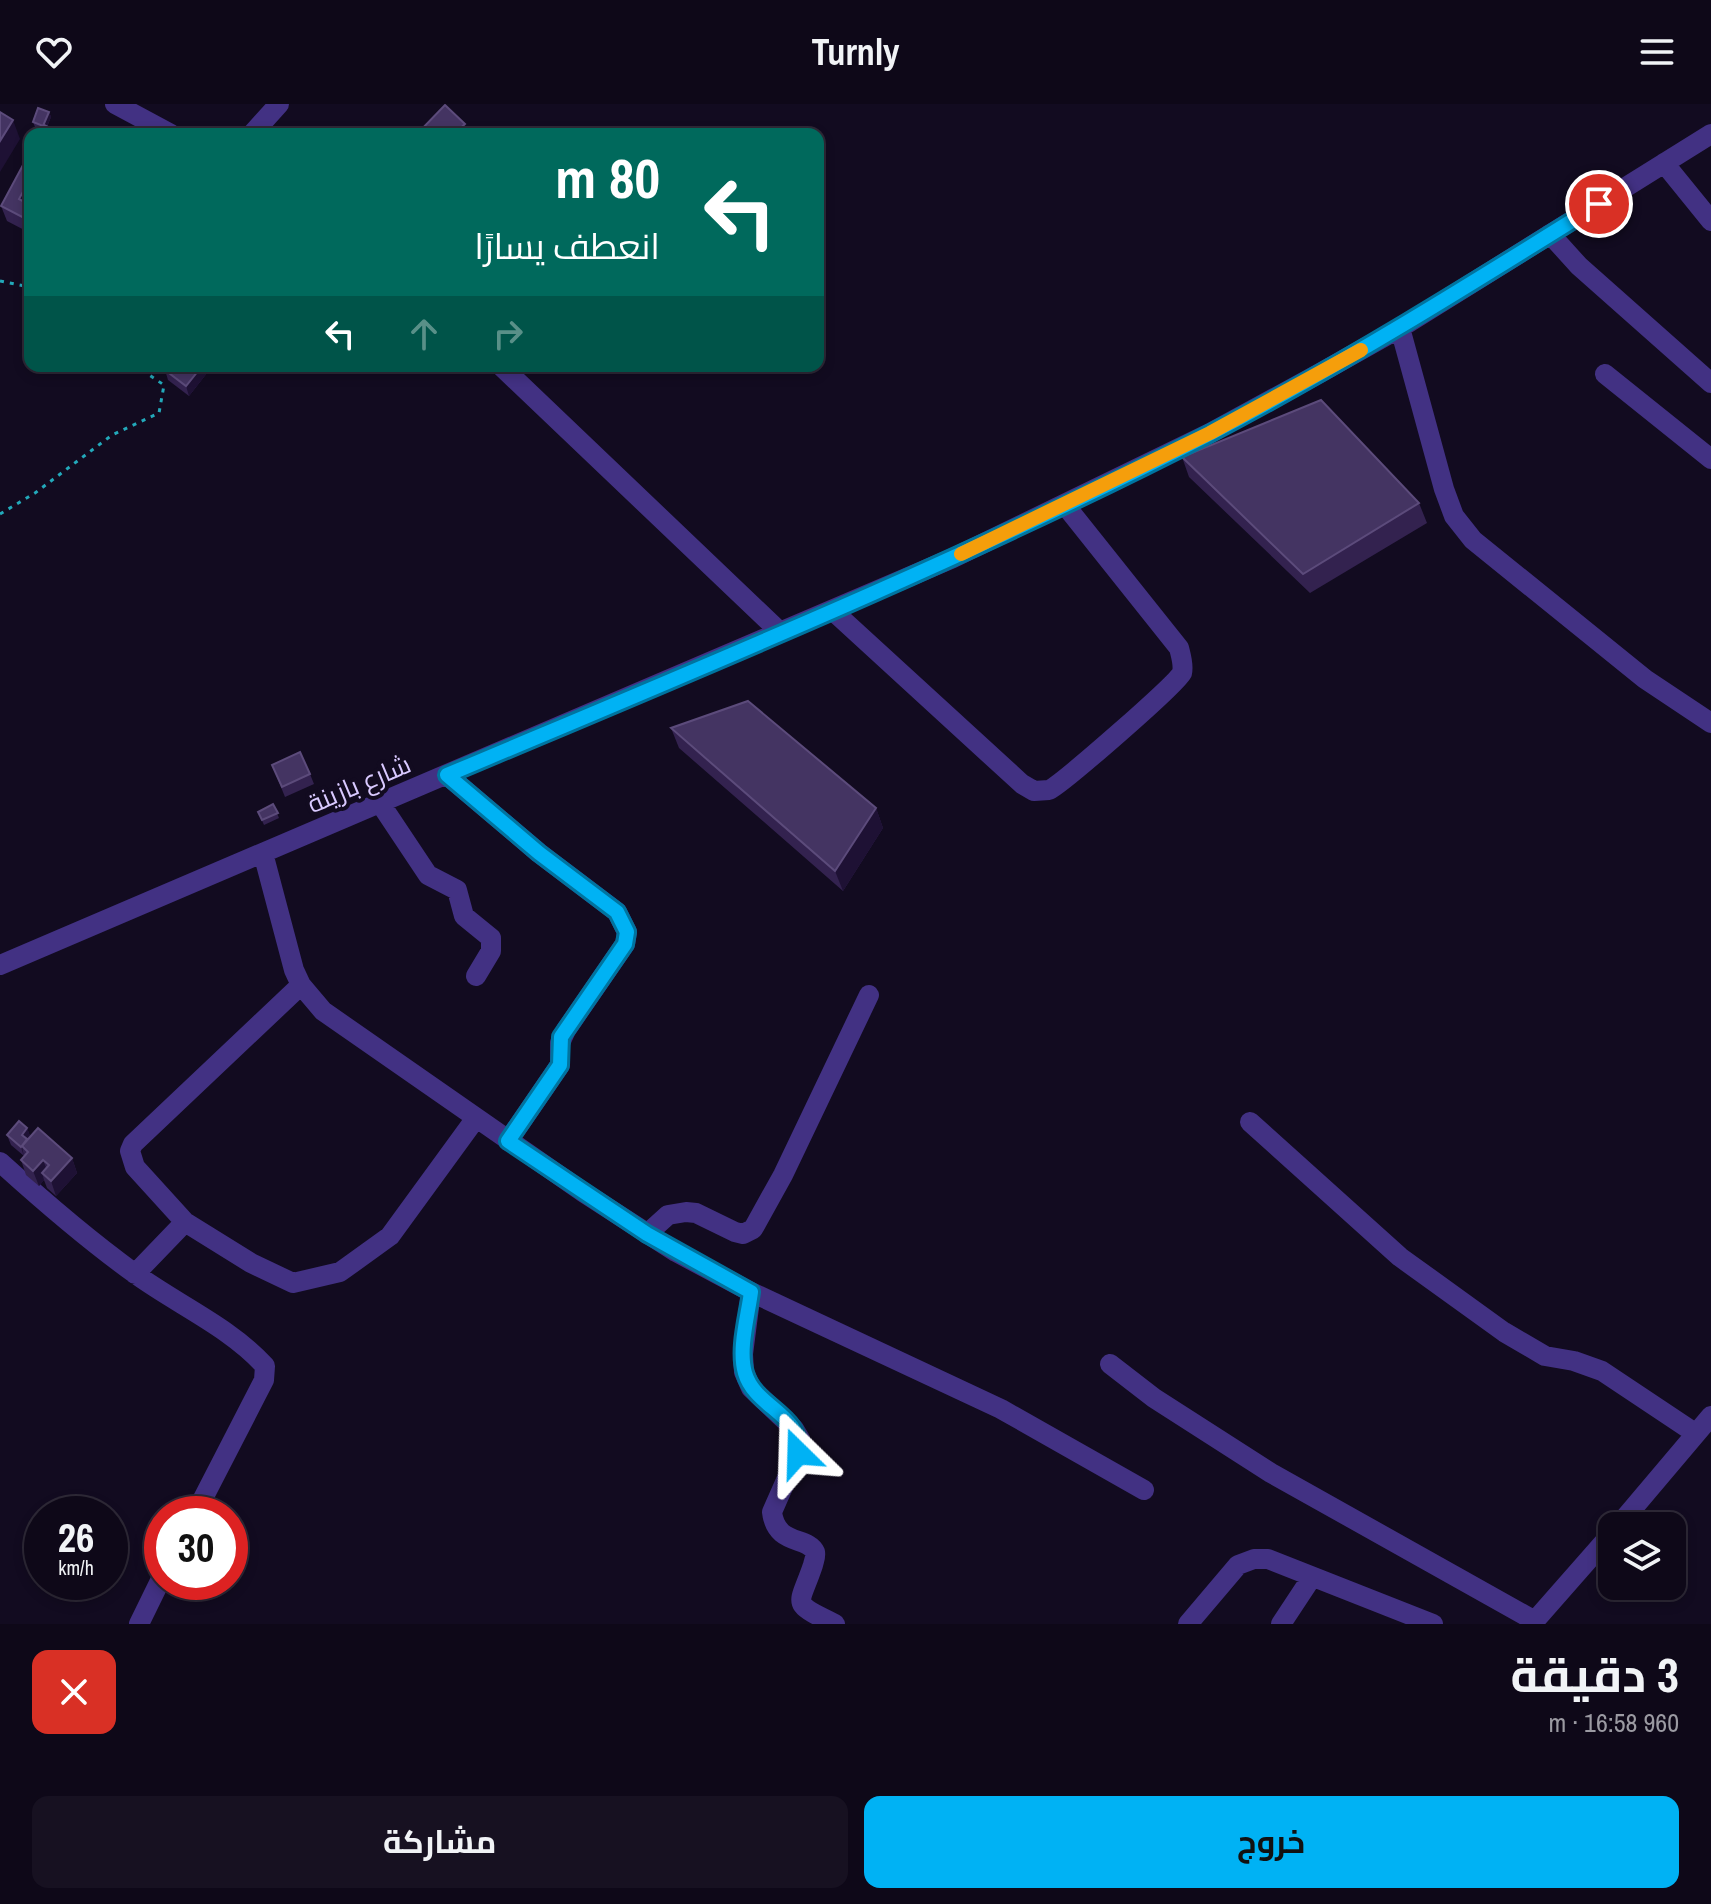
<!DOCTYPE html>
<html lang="ar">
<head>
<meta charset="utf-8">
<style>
	body { margin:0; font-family:"Archivo Narrow",Cairo,sans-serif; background:#171121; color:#f1f3f6; direction:rtl; height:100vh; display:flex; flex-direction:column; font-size:30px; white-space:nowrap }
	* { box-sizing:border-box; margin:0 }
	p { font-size:26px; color:#9b9aa2 }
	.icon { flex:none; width:44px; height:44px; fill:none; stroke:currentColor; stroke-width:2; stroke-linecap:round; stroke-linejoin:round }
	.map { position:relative; height:1520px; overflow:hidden; direction:ltr }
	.side { display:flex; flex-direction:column; background:#0e0818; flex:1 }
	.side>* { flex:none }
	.top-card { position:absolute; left:24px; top:24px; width:800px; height:244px; border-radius:16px; box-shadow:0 4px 12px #0003,0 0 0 2px #2e2937; direction:rtl; background:#00695c; color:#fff; overflow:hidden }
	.buttons { position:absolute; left:1598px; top:1408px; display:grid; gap:16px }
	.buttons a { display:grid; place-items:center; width:88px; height:88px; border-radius:16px; background:#0e0818; box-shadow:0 4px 12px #0003,0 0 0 2px #2e2937; font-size:40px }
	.speed { position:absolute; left:24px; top:1392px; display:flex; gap:16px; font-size:40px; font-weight:700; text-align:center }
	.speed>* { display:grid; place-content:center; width:104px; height:104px; border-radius:50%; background:#0e0818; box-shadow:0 4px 12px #0003,0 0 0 2px #2e2937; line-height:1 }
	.speed small { font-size:20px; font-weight:400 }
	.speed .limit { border:12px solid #d22; background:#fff; color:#111 }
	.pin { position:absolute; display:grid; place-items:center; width:68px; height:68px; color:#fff; margin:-34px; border:4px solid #fff; border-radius:50%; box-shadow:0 2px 8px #0007 }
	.me { position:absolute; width:88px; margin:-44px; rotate:338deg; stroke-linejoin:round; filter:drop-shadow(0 0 6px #0008) }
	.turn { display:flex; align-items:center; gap:28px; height:168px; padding:0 32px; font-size:36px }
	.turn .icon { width:104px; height:104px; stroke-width:2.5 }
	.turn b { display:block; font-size:56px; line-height:68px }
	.lanes { display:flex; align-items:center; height:76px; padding:0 32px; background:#0003; justify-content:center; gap:40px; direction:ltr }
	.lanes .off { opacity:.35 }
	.round { display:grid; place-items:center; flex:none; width:84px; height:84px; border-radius:16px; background:#171121 }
	.headline { display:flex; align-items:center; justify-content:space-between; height:136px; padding:0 32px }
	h1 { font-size:48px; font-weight:700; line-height:60px }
	.cta { display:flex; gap:16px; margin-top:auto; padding:16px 32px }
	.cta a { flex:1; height:92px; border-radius:16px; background:#00b2f4; color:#111; font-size:32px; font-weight:700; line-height:92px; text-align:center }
	.cta a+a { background:#171121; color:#f1f3f6 }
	header { display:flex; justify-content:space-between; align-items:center; height:104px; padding:0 32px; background:#0e0818; font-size:36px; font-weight:700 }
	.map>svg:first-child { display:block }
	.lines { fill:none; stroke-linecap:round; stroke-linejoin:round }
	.path { stroke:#23a9ba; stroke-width:3; stroke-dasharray:4 6; stroke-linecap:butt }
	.minor { stroke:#423183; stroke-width:20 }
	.wall { fill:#33224f }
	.shaded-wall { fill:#1e1134 }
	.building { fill:#443462; stroke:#5c4b7b; stroke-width:2 }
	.route-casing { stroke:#00749f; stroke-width:20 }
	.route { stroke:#00b2f4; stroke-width:14 }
	.slow { stroke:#f59e0b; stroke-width:14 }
	.labels { text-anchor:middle; stroke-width:8; stroke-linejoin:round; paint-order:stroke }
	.street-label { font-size:26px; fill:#d9c9ff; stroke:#120b20 }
</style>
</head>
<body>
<header><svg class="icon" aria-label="menu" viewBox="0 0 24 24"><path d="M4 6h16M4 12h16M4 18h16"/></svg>Turnly<svg class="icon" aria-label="heart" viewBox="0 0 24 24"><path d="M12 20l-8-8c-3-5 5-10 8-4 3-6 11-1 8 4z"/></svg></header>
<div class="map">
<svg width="1711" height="1520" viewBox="0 0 1711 1520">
	<rect width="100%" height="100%" fill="#120b20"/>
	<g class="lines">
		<path class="path" d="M0 177 30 183
			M0 410 35 389 112 331 159 309 164 281 136 262"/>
		<path class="minor" d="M115 0 171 30
			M252 30 279 0
			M1664 59 1711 117
			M1550 130 1579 162 1711 279
			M1400 224 1444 385 1454 412 1473 436 1645 575 1711 619
			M501 262 780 528
			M1605 270 1711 355
			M832 506 1022 680 1034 687 1049 686C1062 680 1179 578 1182 569 1184 561 1181 552 1179 544L1065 401
			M447 671 539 749 617 808 627 828 625 840 566 926 560 939V961L508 1037
			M380 699 428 771 457 786 464 812 491 834V847L476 872
			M263 749 294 866 301 881 323 907 583 1088 676 1148 751 1188 1001 1305 1144 1386
			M0 861 953 454 1210 329 1320 269 1400 224 1711 30
			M301 881 133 1040 130 1047 135 1063 185 1118 251 1159 293 1179 340 1168 390 1132 476 1014
			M1250 1018 1400 1153 1504 1228 1545 1252 1574 1257 1602 1267 1695 1329
			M0 1058C43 1097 87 1135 134 1169 176 1200 230 1223 265 1262L264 1276 195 1410
			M647 1130 668 1111 686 1108 696 1109 735 1128 743 1130 753 1125 783 1071 869 891
			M135 1170 185 1118
			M751 1188 743 1250 744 1268 751 1284 794 1325 800 1335 798 1349 772 1408C776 1442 808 1432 815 1448 816 1453 814 1456 813 1461 799 1503 789 1498 835 1520
			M1110 1260 1154 1294 1271 1369 1535 1517
			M1618 1422 1711 1312
			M139 1520 162 1473
			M1188 1520 1238 1461 1254 1455H1268L1433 1520
			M1281 1520 1312 1473
			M1532 1520 1612 1429"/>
	</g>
	<path class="wall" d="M49 8 51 13 47 23 56 27 57 30H40L42 25 35 23 33 18Z
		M30 48V129L7 117 1 102Z
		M168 262H210L211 264 189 292 168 276 165 266Z
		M1182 353 1419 399 1427 419 1310 489 1189 373Z
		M671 624 876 704 883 724 843 787 679 644Z
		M272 661 310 670 314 680 285 693Z
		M273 700 279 714 264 721 258 708Z
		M27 1024 30 1032 72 1054 77 1069 56 1092 47 1084 44 1076 39 1082 26 1071 21 1056 24 1052 11 1041 7 1031Z"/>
	<path class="shaded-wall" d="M49 8 51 13 45 27 43 22Z
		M13 16 20 35 0 68V37Z
		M465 20 468 30H454Z
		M30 75V100L25 110 19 95Z
		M202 262H210L211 264 189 292 186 282Z
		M876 704 883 724 843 787 835 767Z
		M27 1024 31 1034 22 1042 24 1053 21 1043 22 1031Z
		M72 1054 77 1069 56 1092 51 1077Z
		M43 1056 49 1071 42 1069 44 1076 39 1082 33 1067Z"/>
	<path class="building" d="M445 1 465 20 454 30H417Z
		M38 4 49 8 43 22 33 18Z
		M0 8 13 16 0 37Z
		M44 21 56 27 54 30H40Z
		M30 48V75L19 95 30 101V117L1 102Z
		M168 262H202L186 282 165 266Z
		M1321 296 1419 399 1303 470 1182 353Z
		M748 597 876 704 835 767 671 624Z
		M300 648 310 670 282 683 272 661Z
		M273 700 278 709 262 716 258 708Z
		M19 1017 27 1024 22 1031 27 1035 21 1043 7 1031Z
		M38 1024 72 1054 51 1077 42 1069 49 1061 43 1056 33 1067 21 1056 28 1048 22 1042Z"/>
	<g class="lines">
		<g class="route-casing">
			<path id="route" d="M798 1349C804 1311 755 1304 745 1269 738 1245 748 1212 751 1188L647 1130 508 1037 560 961 561 933 625 840 627 828 617 808 539 749 447 671C703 563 962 457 1209 330 1343 260 1471 180 1599 100"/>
		</g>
		<use href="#route" class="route"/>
		<path class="slow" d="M961 450 1210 329 1361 246"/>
	</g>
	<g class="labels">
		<g class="street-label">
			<text transform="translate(359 680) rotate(-23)" y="9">شارع بازينة</text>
		</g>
	</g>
</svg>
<div class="buttons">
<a><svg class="icon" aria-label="layers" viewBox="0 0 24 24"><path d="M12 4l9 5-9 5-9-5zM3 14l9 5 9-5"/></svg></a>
</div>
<div class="speed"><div>26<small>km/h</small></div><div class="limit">30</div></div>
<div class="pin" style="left:1599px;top:100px;background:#d93025"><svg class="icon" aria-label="arrive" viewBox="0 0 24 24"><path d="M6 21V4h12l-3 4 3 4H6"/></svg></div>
<svg class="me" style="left:798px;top:1349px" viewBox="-20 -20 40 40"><path d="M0-17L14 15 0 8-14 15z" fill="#00b2f4" stroke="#fff" stroke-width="4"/></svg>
<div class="top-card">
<div class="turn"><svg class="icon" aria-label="left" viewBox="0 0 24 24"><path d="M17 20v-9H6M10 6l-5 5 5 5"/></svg><div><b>80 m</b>انعطف يسارًا</div></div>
<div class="lanes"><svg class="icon" aria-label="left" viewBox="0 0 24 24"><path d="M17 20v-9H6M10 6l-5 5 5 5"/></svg><svg class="icon off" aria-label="ahead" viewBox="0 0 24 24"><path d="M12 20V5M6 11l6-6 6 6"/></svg><svg class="icon off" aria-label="right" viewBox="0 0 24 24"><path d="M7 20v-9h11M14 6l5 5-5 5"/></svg></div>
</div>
</div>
<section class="side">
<div class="headline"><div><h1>3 دقيقة</h1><p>960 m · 16:58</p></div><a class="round" style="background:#d93025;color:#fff"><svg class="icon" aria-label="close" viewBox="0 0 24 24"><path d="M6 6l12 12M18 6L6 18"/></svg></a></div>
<div class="cta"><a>خروج</a><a>مشاركة</a></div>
</section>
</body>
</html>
